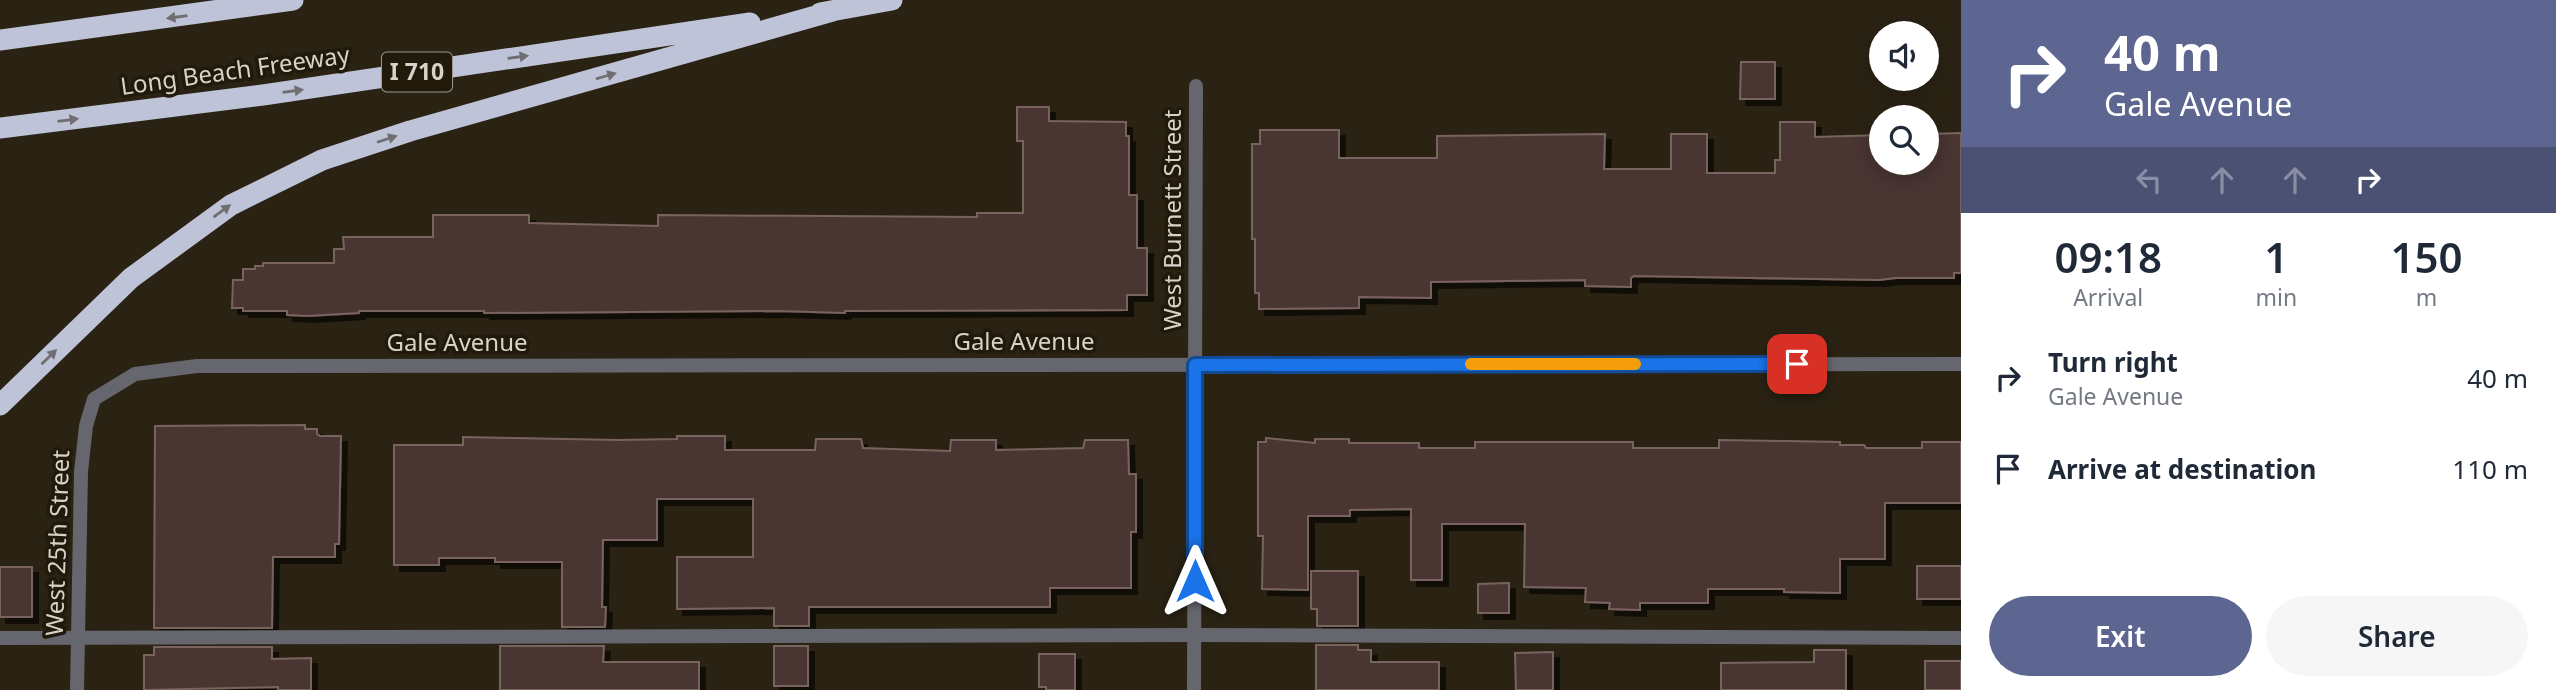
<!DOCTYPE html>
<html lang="en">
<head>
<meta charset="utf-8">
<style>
	body { margin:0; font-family:"Noto Sans",sans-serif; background:#f6f6f7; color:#1f2937; height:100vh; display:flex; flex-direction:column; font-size:26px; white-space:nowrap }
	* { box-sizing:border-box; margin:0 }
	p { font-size:23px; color:#747a83 }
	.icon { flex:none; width:38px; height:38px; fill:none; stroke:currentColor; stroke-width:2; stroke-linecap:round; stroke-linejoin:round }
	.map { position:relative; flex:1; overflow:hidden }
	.drawer { display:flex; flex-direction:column; background:#fff; width:595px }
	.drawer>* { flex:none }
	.guide { background:#5d6690; color:#fff; overflow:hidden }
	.fabs { position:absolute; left:1869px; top:21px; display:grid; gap:14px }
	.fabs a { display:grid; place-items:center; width:70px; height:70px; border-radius:50%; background:#fff; box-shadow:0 4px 18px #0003; font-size:35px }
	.pin { position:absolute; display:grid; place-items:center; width:60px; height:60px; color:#fff; margin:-30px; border-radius:14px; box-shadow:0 4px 10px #0006 }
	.me { position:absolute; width:77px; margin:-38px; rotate:0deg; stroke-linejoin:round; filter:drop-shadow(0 0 5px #0008) }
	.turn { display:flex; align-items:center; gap:24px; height:147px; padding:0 28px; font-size:32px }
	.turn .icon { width:91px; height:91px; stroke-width:2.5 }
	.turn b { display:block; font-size:49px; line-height:60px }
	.lanes { display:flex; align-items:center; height:66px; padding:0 28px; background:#0003; justify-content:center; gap:35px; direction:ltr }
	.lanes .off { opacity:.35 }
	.eta { display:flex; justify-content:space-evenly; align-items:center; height:119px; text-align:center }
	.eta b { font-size:42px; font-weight:600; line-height:49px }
	.action { display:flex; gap:14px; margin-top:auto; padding:14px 28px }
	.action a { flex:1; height:80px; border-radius:42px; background:#5d6690; color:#fff; font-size:28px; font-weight:600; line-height:80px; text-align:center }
	.action a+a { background:#f6f6f7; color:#1f2937 }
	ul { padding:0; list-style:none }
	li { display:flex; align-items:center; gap:21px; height:91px; padding:0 28px }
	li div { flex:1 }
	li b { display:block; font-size:26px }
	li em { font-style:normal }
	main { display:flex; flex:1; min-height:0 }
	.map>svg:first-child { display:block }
	.building { fill:#493632; stroke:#79635f; stroke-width:2; filter:url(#shadow) }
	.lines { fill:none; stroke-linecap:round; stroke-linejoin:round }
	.service { stroke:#65666e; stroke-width:14 }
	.minor { stroke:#65666e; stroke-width:14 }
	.motorway { stroke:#bfc3d8; stroke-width:21 }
	.oneway { fill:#706e71 }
	.route-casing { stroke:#114b97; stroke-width:18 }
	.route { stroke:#1a73e8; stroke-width:12 }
	.slow { stroke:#f59e0b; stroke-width:12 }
	.labels { text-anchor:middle; stroke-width:7; stroke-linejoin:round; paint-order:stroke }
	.shield { fill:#21190a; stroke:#a09a90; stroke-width:2 }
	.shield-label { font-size:23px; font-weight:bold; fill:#d7d2c9 }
	.street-label { font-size:24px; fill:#d7d2c9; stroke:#21190a }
</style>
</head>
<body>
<main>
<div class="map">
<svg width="1961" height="690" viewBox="0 0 1961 690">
	<defs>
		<filter id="shadow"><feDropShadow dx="6" dy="6" stdDeviation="0" flood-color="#0009"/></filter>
	</defs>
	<rect width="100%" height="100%" fill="#2a2314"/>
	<path class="building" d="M1741 62H1775V99H1740Z
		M1017 107H1049V121L1126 122V136H1129V195H1137V248H1147V295H1127V310L845 311V313L778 311 484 313V311H359V313L308 316 287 315V311H243V308H232L233 280H243V269H255V266H263V263H334V249H344L343 237H433V215H529V223L658 226V215L977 217V213H1023V141H1017Z
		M1780 122H1815V137L1881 135V163H1927V134L1961 133V273H1954V278H1896L1879 280 1634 276 1631 278V287L1585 286V280L1431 282V298L1359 297V308L1259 309V293H1255V239H1252V144H1260V130H1339V158H1437V136L1605 134 1604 169H1671V134H1707V173H1775V160H1780Z
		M305 425V429H317V434L320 436H341L339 544H335V557H273L272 628H154L155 426Z
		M677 436H725V450H815L816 439H861L863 448 950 451 951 440H996V450L1083 448 1085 440H1128L1129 474H1136V532H1131V588H1050V607H809V626H774V608L677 609V557H753V499H657V540H603L602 607H606L605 627H562V562H495V558H439V565H394V445H463V437L618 440 677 439Z
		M1266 438 1315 443V439H1349V443H1419V448H1475V442H1633V448H1719V440L1840 442V445H1864L1866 448H1922V442H1961V503H1885V559H1840V593L1784 592V589H1708V603H1640V610L1609 609 1610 603 1585 602 1586 588 1524 587 1525 524H1442V580H1411V509L1350 510V516H1308V590L1262 589 1263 536H1258V442H1266Z
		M1917 566H1961V599H1917Z
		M0 567H32V617H0Z
		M1311 571H1358V626H1317V609H1311Z
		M1509 583V613H1478V584Z
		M1316 645H1358V650H1371V662H1439V690H1316Z
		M500 646H604L603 662H699V690H500Z
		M774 646H808V686H774Z
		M154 647H272V659L311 658V690H278V687L144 690V655H154Z
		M1814 650H1846V690H1721V663L1814 662Z
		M1553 652V690H1516L1515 653Z
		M1039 654H1075V690H1046V687H1039Z
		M1925 661H1961V690H1925Z"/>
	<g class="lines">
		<path class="service" d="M0 638 1194 635 1961 638"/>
		<path class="minor" d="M77 690 81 472 86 426 94 399 135 374 197 366 1961 364
			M1194 690 1196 86"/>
		<path class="motorway" d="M820 13 892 0
			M0 40 293 0
			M0 128 263 95 750 23
			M0 405 131 278 231 205 322 160 410 131 833 11"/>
	</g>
	<defs><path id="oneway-solid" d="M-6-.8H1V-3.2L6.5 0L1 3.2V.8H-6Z" transform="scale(1.75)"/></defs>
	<g class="oneway">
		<use href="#oneway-solid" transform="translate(177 17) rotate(172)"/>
		<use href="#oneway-solid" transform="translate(518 57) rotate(-8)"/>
		<use href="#oneway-solid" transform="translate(606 76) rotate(-16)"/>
		<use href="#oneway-solid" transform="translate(293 91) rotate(-8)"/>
		<use href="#oneway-solid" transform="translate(68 120) rotate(-7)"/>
		<use href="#oneway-solid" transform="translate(387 139) rotate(-18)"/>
		<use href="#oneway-solid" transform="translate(222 211) rotate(-36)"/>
		<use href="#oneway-solid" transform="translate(49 357) rotate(-44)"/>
	</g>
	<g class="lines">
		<g class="route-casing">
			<path id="route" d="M1195 581V365L1797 364"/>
		</g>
		<use href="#route" class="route"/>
		<path class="slow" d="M1471 364H1635"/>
	</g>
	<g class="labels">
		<rect class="shield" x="382" y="52.5" width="70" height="39" rx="5"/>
		<g class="shield-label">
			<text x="417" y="80">I 710</text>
		</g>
		<g class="street-label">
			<text transform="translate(235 71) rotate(-8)" y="8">Long Beach Freeway</text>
			<text transform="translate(1173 220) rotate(-90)" y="8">West Burnett Street</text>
			<text x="1024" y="350">Gale Avenue</text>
			<text x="457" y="351">Gale Avenue</text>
			<text transform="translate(58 543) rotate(-88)" y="8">West 25th Street</text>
		</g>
	</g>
</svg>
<div class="fabs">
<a><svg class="icon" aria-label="sound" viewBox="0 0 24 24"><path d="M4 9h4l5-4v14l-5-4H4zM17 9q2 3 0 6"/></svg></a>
<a><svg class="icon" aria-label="search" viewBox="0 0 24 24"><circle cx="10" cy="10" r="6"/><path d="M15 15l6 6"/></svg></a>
</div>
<div class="pin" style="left:1797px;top:364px;background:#d93025"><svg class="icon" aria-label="arrive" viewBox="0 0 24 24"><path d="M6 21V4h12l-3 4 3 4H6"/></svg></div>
<svg class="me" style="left:1195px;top:581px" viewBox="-20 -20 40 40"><path d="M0-17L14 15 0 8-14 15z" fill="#1a73e8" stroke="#fff" stroke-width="4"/></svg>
</div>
<section class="drawer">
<div class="guide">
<div class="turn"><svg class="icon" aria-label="right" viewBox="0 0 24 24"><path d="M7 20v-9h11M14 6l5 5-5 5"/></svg><div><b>40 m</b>Gale Avenue</div></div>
<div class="lanes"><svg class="icon off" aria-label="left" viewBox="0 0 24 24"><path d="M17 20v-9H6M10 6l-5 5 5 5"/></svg><svg class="icon off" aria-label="ahead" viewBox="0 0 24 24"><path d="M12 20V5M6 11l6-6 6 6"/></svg><svg class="icon off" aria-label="ahead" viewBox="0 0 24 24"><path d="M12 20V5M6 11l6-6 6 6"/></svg><svg class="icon" aria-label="right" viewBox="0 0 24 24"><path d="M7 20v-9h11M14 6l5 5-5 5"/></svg></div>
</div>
<div class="eta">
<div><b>09:18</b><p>Arrival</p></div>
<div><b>1</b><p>min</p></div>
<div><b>150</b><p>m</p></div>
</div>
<ul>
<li><svg class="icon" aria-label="right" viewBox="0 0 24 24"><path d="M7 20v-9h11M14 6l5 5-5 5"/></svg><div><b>Turn right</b><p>Gale Avenue</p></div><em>40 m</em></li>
<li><svg class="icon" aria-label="arrive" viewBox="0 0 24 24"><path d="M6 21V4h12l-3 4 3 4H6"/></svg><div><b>Arrive at destination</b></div><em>110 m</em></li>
</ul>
<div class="action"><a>Exit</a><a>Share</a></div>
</section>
</main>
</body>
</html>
